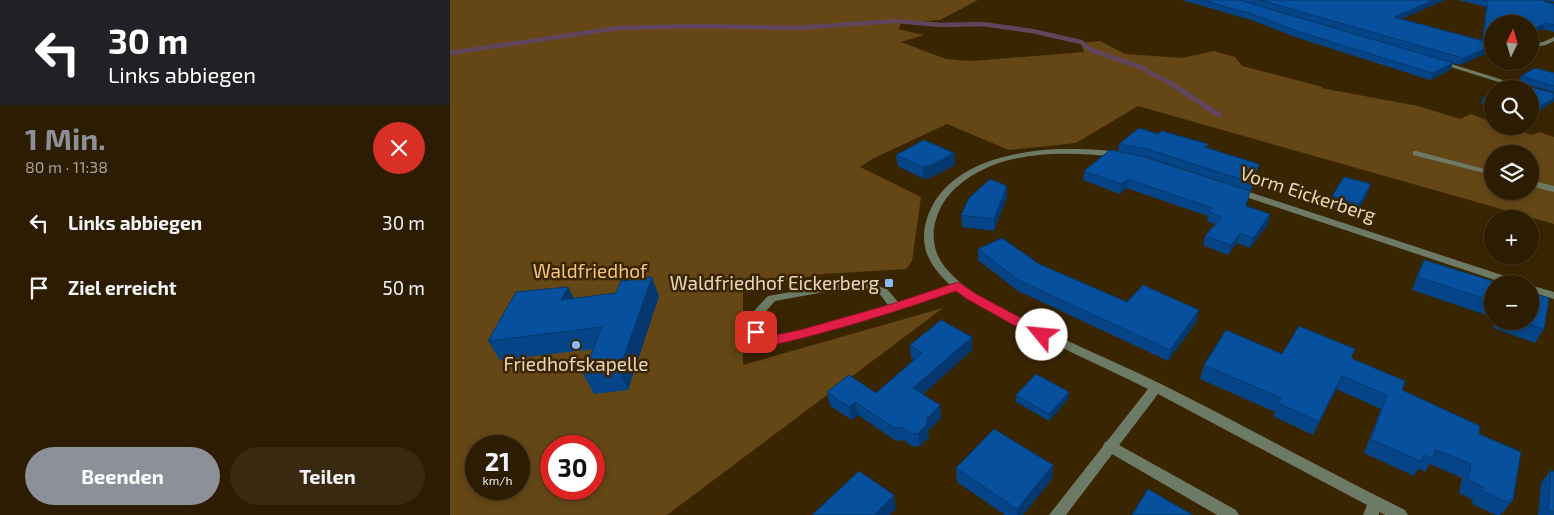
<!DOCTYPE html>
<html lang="de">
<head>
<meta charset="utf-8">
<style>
	body { margin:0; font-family:"Exo 2",sans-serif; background:#382910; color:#f1f3f6; height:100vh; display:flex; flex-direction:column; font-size:19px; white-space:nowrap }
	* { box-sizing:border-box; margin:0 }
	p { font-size:16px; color:#a6a199 }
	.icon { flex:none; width:28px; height:28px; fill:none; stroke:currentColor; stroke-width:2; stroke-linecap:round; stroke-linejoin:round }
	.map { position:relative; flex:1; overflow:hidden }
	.drawer { display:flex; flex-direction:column; background:#2c1c01; width:450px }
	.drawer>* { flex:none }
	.hud { background:#202124; color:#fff; overflow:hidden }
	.needle { width:32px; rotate:5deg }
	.fabs { position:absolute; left:1034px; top:15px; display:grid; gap:10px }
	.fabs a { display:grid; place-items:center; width:55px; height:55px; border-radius:50%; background:#2c1c01; box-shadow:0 2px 8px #0003,0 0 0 1px #483a23; font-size:25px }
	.speed { position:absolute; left:15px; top:435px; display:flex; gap:10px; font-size:25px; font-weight:700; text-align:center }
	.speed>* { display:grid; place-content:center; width:65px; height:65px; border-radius:50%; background:#2c1c01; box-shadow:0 2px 8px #0003,0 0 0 1px #483a23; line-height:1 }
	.speed small { font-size:12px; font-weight:400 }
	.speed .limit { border:8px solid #d22; background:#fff; color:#111 }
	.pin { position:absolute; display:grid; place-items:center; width:42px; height:42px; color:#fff; margin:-21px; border-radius:10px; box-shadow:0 2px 8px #0006 }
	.me { position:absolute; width:55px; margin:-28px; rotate:298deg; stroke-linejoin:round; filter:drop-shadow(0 0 4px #0008) }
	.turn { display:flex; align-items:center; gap:18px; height:105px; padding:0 25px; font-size:22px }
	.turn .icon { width:65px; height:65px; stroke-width:2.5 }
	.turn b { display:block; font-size:35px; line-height:42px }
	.round { display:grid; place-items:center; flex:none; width:52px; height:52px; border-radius:26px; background:#382910 }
	.summary { display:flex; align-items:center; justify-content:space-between; height:85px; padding:0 25px }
	h1 { font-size:30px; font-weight:700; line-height:38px; color:#8c9099 }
	.action { display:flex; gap:10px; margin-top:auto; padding:10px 25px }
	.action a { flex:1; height:58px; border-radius:30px; background:#8c9099; color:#fff; font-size:20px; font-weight:700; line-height:58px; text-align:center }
	.action a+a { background:#382910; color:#f1f3f6 }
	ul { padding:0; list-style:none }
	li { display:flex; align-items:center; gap:15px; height:65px; padding:0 25px }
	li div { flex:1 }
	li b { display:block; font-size:19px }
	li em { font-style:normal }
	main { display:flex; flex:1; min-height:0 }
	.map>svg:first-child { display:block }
	.green { fill:#654716; fill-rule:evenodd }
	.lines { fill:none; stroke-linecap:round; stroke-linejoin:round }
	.stream-far1 { stroke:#60455c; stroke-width:4.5 }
	.stream { stroke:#60455c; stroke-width:5.5 }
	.service { fill:#6d7a66; fill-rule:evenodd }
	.minor { fill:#6d7a66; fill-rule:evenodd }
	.wall { fill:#054587 }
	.shaded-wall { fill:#04386e }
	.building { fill:#06509d; stroke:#04386e }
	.route { fill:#e11d48; stroke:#92132f }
	.poi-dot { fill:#88bafc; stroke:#3a2501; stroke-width:2 }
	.labels { text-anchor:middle; stroke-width:5; stroke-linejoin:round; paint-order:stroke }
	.street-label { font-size:19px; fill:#e8d7c0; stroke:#3a2501 }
	.park-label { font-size:19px; fill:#f5c47f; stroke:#3a2501 }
	.poi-label { font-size:19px; fill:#e8d7c0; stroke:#3a2501; text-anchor:end }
</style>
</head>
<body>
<main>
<section class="drawer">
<div class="hud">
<div class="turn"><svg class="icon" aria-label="left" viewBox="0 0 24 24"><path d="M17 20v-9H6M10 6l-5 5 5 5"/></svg><div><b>30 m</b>Links abbiegen</div></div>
</div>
<div class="summary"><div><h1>1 Min.</h1><p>80 m · 11:38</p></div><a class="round" style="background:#d93025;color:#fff"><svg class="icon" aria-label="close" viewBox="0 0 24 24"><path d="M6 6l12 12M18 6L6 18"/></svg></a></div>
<ul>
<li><svg class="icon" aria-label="left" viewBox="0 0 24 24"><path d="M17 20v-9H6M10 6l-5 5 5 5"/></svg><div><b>Links abbiegen</b></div><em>30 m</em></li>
<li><svg class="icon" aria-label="arrive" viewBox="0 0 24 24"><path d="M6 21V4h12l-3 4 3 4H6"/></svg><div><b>Ziel erreicht</b></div><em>50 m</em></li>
</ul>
<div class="action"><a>Beenden</a><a>Teilen</a></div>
</section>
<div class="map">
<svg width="1104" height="515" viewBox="0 0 1104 515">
	<rect width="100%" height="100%" fill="#3a2501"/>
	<path class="green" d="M0 0H528L490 20 451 23 448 29 474 35 451 42 496 59 522 61 634 52 631 43 650 41 675 54 732 58 764 51 785 57 792 66 873 87 871 88 968 106 1010 119 1021 114 1042 122V126H1056L1082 135 1089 132 1104 137V224L688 106 626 143 559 150 497 124 422 159 410 167 471 197 462 261 456 269 373 274 293 289V365L493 308 217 515H0ZM1042 154H1080V191H1042ZM26 446H69V489H26ZM101 446H144V489H101Z"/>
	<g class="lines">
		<path class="stream-far1" d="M0 53 168 28 244 26 347 28 446 21 491 25 532 24 582 31 631 42 641 50 696 69 698 72 719 82"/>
		<path class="stream" d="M717 81 769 115"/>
		<path class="service" d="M1104 37V41L1096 45 1080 48V44L1093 42Z
			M963 151H966L1042 171V175L963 155Z
			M1080 180 1104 186V192L1080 186Z
			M408 280 437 289 448 302 508 283 513 286 512 288 450 310 319 345 315 344 300 332 299 316 318 296ZM408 286 429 293 438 305 367 326 321 337 312 330 311 317 325 301Z
			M660 440 786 510 789 515H767L655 450 653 446 655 442Z"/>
		<path class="minor" d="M988 61H992L1082 89 1080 91V89H1071L988 63Z
			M606 149C620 149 664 148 674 155L670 157C616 152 552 148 508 186 486 204 475 238 492 263 510 289 542 303 569 317 615 341 664 361 711 384 793 425 873 469 955 510L958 515H935L929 512V515H913L917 505 708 394 616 515H599L698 389C652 366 606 346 562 323 543 313 523 303 506 290 494 280 481 267 476 251 471 234 476 216 485 201 510 162 563 152 606 149Z
			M787 188 1073 282 1074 284H1057L784 193 783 191 784 189Z
			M1080 285 1104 292V299L1080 292Z"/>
	</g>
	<path class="wall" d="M732 0H789L1003 63 1000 70 980 80 848 38 801 20Z
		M790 0H995L951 19 1032 40 1036 7 1008 0H1091L1104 4V32L1093 29 1080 34V24L1042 51 1010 65Z
		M1093 0H1104V2Z
		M1104 73V92L1068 82 1071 76Z
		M1080 89 1104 93V101L1086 113 1080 111Z
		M1042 92V106L1031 103 1033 97Z
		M708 134 758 144 757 148 807 172 801 191 696 157 796 206 820 214 818 224 800 248 787 243 778 255 753 245 755 236 765 224 757 221 758 216 676 188 670 194 633 180 634 171 668 152 669 144Z
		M504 153 505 165 482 177 474 179 448 166 446 155Z
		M557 186V197L544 231 512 227 511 215Z
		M917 195 905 215 878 206 882 196Z
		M528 249 589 264 677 302 747 321 718 361 568 291 528 260Z
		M974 260 1042 284V317L962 290 968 273Z
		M118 287 124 298 209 296 178 390 144 394 133 374 144 349 50 360 38 341Z
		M1045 321H1080L1094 329 1085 343 1043 328Z
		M460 345 522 350 473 394 490 405 491 418 478 431 479 437 470 446 463 447 453 440 446 441 408 415 402 420 380 406 377 392 426 393 464 360 461 358Z
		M905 349 901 358 952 390 1029 434 1063 500 1052 514 1051 513 1050 515H1046L1022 504 1023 500 1009 493 1012 478 980 464 975 472 968 469 964 476 914 453 931 409 886 389 863 435 823 416 825 412 750 379 754 365 832 354Z
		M566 395 618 399 599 421 566 402Z
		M603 465 602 479 573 515H555L507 482 506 468Z
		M1101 470 1104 472V515H1088L1091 483Z"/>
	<path class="shaded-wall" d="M984 0H995L942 23 944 17Z
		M1096 23 1093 29 1080 34V30Z
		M1042 46V51L1010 65 1013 58Z
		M1003 63 1000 70 980 80 982 73Z
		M1104 98V101L1086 113 1089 107Z
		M504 153 505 165 482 177 474 179 473 167Z
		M678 179 676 188 670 194 671 184Z
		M921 184 917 195 905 215 909 204Z
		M557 186V197L544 231V219Z
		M820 214 818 224 800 248 803 238Z
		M790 233 787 243 778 255 781 245Z
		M202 277 209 296 178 390 169 370Z
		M118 287 127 305 111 300Z
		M749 310 747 321 718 361 720 350Z
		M522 337V350L465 401 463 388Z
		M892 376 886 389 863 435 869 422Z
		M619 392 618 399 599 421V414Z
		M405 402 408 415 402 420 399 407Z
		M490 405 491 418 478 431 479 437 470 446 468 433 477 418Z
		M603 465 602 479 573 515H567V509Z
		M444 495 446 509 440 515H424Z"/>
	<path class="building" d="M752 0H789L1003 63 982 73 850 32 802 14Z
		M810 0H984L944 17 1033 41 1038 1 1033 0H1091L1104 4V25L1096 23 1080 30V24H1042V46L1013 58Z
		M1085 68 1104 73V86L1071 76Z
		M1061 82 1104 93V98L1089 107 1081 105H1080V89H1048Z
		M1042 92V100L1033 97Z
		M689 128 708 134 712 131 758 144 754 147 809 164 803 183 697 149 669 144Z
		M474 140 504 153 481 165 473 167 446 155Z
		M660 150 691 156 800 191 796 206 820 214 803 238 790 233 781 245 755 236 772 217 759 212 762 208 678 179 671 184 634 171Z
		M894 177 921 184 909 204 882 196Z
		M540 179 557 186 544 219 511 215 519 198Z
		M552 238 589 264 677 302 693 285 749 310 720 350 568 280 528 249Z
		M974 260 1052 284H1042V301L968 277Z
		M202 277 169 370 133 374 152 327 38 341 66 292 118 287 111 300 166 293 171 281Z
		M1080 292 1099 298 1094 329 1071 321H1080Z
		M491 320 522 337 463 388 490 405 477 418V424L468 433 461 434 451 427 444 428 405 402 399 407 377 392 399 375 426 393 472 353 460 345Z
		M849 326 905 349 901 358 955 381 952 390 1030 426 1029 434 1071 452 1063 500 1060 499 1059 503 1032 491 1033 487 1018 480 1021 464 985 450 983 459 974 455 972 462 921 439 937 395 892 376 869 422 828 403 831 398 754 365 776 330 832 354Z
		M586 374 619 392 599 414 566 395Z
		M544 429 603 465 567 509 506 468Z
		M1101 470 1104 472V512L1098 510Z
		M409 471 444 495 424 515H362Z
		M698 489 743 515H682Z"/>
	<path class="route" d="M508 282 526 294 597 332 599 335 597 338H587L517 299 506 291C445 312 382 332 319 346L314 345 300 332 302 329 306 327 321 336 350 330 442 304Z"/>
	<g class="poi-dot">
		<rect x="434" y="278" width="10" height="10" rx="2.5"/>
		<circle cx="126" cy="345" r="5"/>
	</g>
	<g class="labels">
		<g class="street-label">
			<text transform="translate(858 194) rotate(18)" y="7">Vorm Eickerberg</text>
		</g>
		<g class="park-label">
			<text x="140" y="278">Waldfriedhof</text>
		</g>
		<g class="poi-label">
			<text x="429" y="290">Waldfriedhof Eickerberg</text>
			<text x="126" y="371" text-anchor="middle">Friedhofskapelle</text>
		</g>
	</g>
</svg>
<div class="fabs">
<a><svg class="needle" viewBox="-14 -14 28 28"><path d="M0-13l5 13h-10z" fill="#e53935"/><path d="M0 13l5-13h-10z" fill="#a6a199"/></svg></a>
<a><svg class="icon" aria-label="search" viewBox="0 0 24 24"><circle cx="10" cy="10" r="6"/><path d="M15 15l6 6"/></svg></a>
<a><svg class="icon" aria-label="layers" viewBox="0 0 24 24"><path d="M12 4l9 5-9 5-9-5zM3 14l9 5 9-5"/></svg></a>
<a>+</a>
<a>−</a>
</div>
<div class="speed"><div>21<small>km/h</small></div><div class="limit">30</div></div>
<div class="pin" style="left:306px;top:332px;background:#d93025"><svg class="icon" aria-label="arrive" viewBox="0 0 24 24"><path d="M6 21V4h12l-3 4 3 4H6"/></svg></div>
<svg class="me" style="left:592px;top:335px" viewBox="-20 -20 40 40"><circle r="19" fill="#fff"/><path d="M0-13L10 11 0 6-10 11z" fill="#e11d48"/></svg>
</div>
</main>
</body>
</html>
